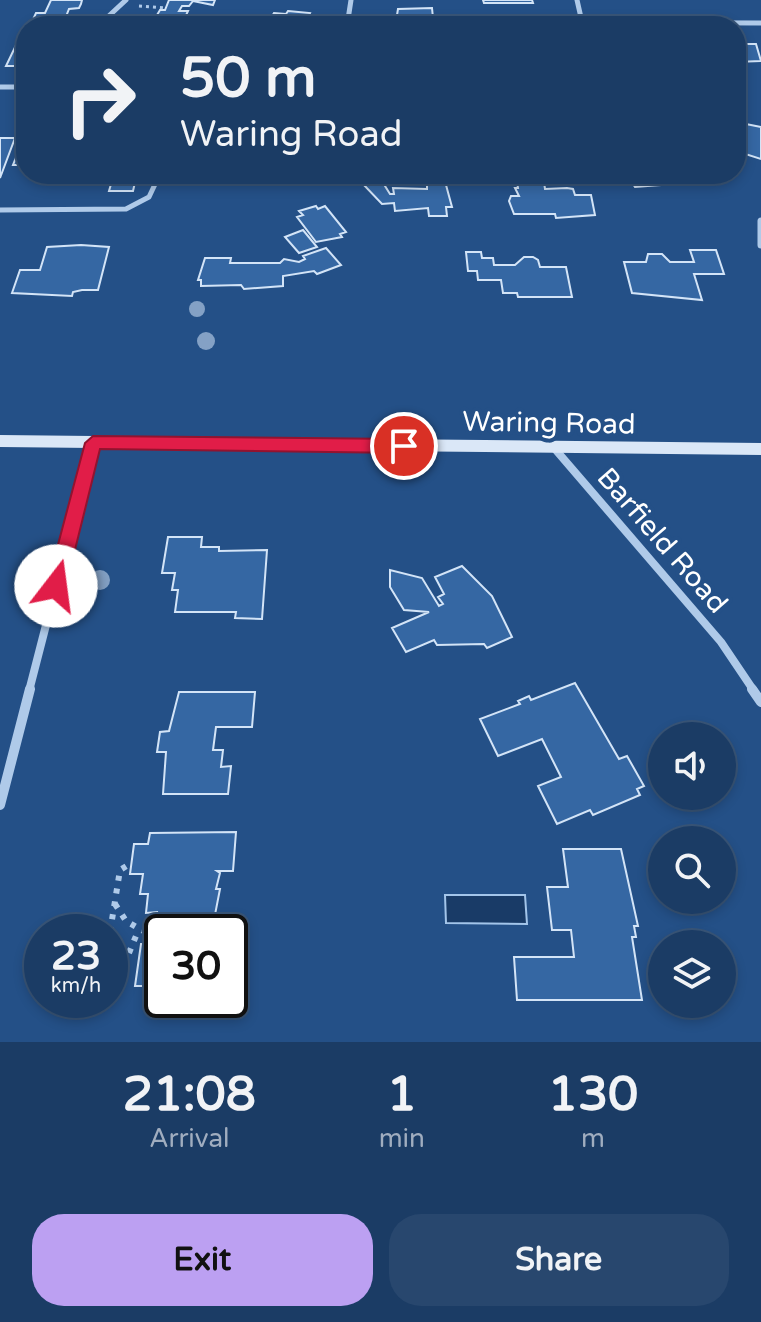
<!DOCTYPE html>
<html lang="en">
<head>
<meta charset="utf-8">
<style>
	body { margin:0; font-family:"Varela Round",sans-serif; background:#28476e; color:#f1f3f6; height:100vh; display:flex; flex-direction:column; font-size:30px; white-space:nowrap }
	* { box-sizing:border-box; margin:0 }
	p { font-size:26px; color:#a0adbf }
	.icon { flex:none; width:44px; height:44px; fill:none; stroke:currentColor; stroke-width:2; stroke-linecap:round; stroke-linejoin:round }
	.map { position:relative; height:1042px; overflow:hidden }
	.details { display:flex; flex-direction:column; background:#1b3c65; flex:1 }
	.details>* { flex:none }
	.hud { position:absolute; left:16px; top:16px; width:730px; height:168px; border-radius:32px; box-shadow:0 4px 12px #0003,0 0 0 2px #395679; background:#1b3c65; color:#f1f3f6; overflow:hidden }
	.fabs { position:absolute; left:648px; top:722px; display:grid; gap:16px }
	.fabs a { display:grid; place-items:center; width:88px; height:88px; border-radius:50%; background:#1b3c65; box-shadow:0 4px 12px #0003,0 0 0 2px #395679; font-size:40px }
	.speed { position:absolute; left:24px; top:914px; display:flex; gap:16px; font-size:40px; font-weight:700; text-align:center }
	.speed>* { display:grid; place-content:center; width:104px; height:104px; border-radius:50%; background:#1b3c65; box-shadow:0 4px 12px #0003,0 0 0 2px #395679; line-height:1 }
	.speed small { font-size:20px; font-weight:400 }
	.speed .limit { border:4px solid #111; border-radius:12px; background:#fff; color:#111 }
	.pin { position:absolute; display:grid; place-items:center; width:68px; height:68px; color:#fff; margin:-34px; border:4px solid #fff; border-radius:50%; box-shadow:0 2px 8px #0007 }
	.me { position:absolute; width:88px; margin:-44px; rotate:15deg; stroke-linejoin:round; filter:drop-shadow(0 0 6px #0008) }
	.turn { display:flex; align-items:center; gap:28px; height:168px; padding:0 32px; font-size:36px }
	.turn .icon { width:104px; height:104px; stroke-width:2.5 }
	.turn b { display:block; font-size:56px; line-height:68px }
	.eta { display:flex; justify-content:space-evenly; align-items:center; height:136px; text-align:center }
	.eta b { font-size:48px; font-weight:700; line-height:56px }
	.cta { display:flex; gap:16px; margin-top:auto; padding:16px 32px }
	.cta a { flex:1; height:92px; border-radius:32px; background:#bca0f2; color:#111; font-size:32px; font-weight:700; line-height:92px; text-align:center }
	.cta a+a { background:#28476e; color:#f1f3f6 }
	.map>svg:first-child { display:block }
	.water { fill:#193b67; stroke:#a3c5ea; stroke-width:2 }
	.building { fill:#3567a3; stroke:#d3e4f7; stroke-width:2 }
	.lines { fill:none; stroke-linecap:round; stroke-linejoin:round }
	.path-far1 { stroke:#afcae9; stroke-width:3; stroke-dasharray:3 4; stroke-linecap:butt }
	.path { stroke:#afcae9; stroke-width:6; stroke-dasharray:5 8; stroke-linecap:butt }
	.lane-far1 { stroke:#afcae9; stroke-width:4 }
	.lane { stroke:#afcae9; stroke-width:5 }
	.street-far3 { stroke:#afcae9; stroke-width:5 }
	.street-far2 { stroke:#afcae9; stroke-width:7 }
	.street-far1 { stroke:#afcae9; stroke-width:8 }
	.street { stroke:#afcae9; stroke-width:10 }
	.secondary { fill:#dae7f7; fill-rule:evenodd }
	.tree { fill:#84a1c5 }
	.route { fill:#e11d48; stroke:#92132f; stroke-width:2 }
	.labels { text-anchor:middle; stroke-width:8; stroke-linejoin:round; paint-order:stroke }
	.street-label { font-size:28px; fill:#fff; stroke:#245087 }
</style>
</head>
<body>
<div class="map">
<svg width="761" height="1042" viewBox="0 0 761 1042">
	<rect width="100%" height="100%" fill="#245087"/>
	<path class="water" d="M445 895H525L527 924 446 923Z"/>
	<path class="building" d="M51 0H82L81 4 79 8 69 9 63 24H31L36 13H45Z
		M215 0 213 5 193 1 189 6H182L179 11H188L183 22 154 20 160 10H165L169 0Z
		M483 0H532L533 3H484Z
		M432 8 433 18H426V26H392L391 15H397L398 9Z
		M288 11 310 13 304 26 267 24 274 13 286 14Z
		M436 18H460L461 26H436Z
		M18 41H26V66H6Z
		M736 44H756L761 61 736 62Z
		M736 122 761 127V159L736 151Z
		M0 138H15L0 178Z
		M26 146V165H13L19 150H24Z
		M114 174H137L133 191H109Z
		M631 174H663L665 178H658L660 185 635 187 627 175Z
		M380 178 390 194H394L393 188 427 189V185H446L452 207H446L447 216H429L428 208 395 211 394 203 382 204 362 183Z
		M517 182H544L545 189 567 188 573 189 575 195H591L595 215 556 218 555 214H514L509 201 511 196H519L515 188H518Z
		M316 206 318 209 325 206 346 232 340 234 342 237 316 242 297 217 303 215 299 211Z
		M303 230 317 247 299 253 285 237Z
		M81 245 109 247 98 290H82L73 292 72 296 12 293 20 270H40L47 247Z
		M326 248 341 265 317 274 314 271 283 276V286L244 289 241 285 201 286V280H198L205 258H231L230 263H280L284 259 299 262 305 259 303 256Z
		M690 250H716L724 274H694L702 300 632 293 624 262H646L648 254H662L670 262H694Z
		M466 252H481L482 258H493L494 265H515L524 257H533L538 260 540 267H566L572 297H518L517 293H503L501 280H478L477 271H468Z
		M168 537H202L201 547H219V551L267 550 262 619 235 618 236 612H175L178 590H172L175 573H162Z
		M462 566 492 596 512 637 487 648 484 644 437 645 434 640 406 652 392 628 429 612 404 610 390 587V570L422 578 439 606 443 604 438 597 444 594 435 577Z
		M575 683 619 759 627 756 644 786 637 789 640 795 593 815 590 810 557 824 538 786 561 777 542 739 498 756 480 719 520 704 518 701 529 696 531 700Z
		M179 692H255L252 727H216L213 750H223L221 767 231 766 228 794H163L166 752H157L160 732 169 731Z
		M236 832 233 871H217L220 873 216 889H220L213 925H218L217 932H162V986H135L141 944H154L157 912 146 913 148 894H140L143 874H130L134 844H148L150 833Z
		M563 849H621L638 926H634L636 937H632L642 1000H517L514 957H574L571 930H552L547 887H568Z"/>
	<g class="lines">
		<path class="path-far1" d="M139 6 166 8"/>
		<path class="path" d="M115 904 126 921 143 931
			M110 932 120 870 128 865
			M124 965 136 936 154 927"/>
		<path class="lane-far1" d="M156 182 160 174"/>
		<path class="lane" d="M0 210 126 209 149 197 157 180"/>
		<path class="street-far3" d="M577 0 582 22
			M470 22 761 23
			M98 26 126 0
			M347 26 351 0
			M0 87H26"/>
		<path class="street-far2" d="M761 221V245"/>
		<path class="street-far1" d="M555 449 721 642 754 691
			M29 691 93 443"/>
		<path class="street" d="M752 689 761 702
			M0 805 30 689"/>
		<path class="secondary" d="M0 435 761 443V455L0 447Z"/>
	</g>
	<g class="tree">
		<circle cx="197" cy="309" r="8"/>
		<circle cx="206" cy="341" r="9"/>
		<circle cx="100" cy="580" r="10"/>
	</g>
	<path class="route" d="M93 436 404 439 412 446 404 453 100 449 66 586 56 594 47 586 85 443Z"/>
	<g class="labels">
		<g class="street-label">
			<text transform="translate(549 422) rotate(1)" y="10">Waring Road</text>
			<text transform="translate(663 540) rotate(49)" y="10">Barfield Road</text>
		</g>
	</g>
</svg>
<div class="fabs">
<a><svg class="icon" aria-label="sound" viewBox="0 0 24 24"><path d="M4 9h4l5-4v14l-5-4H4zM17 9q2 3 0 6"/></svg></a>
<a><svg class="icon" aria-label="search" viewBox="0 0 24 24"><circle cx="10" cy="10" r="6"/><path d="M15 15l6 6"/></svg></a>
<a><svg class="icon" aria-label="layers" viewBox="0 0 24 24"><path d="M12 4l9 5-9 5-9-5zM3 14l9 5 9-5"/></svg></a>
</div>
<div class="speed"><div>23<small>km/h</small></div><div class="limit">30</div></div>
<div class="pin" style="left:404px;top:446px;background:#d93025"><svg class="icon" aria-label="arrive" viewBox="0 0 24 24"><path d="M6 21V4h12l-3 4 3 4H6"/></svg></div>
<svg class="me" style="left:56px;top:586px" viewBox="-20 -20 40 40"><circle r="19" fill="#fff"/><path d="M0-13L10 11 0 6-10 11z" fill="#e11d48"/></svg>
<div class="hud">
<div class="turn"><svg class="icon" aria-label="right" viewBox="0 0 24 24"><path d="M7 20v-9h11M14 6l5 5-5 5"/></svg><div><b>50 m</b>Waring Road</div></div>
</div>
</div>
<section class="details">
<div class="eta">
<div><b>21:08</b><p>Arrival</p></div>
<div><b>1</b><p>min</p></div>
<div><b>130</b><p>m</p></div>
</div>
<div class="cta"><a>Exit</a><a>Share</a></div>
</section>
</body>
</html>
